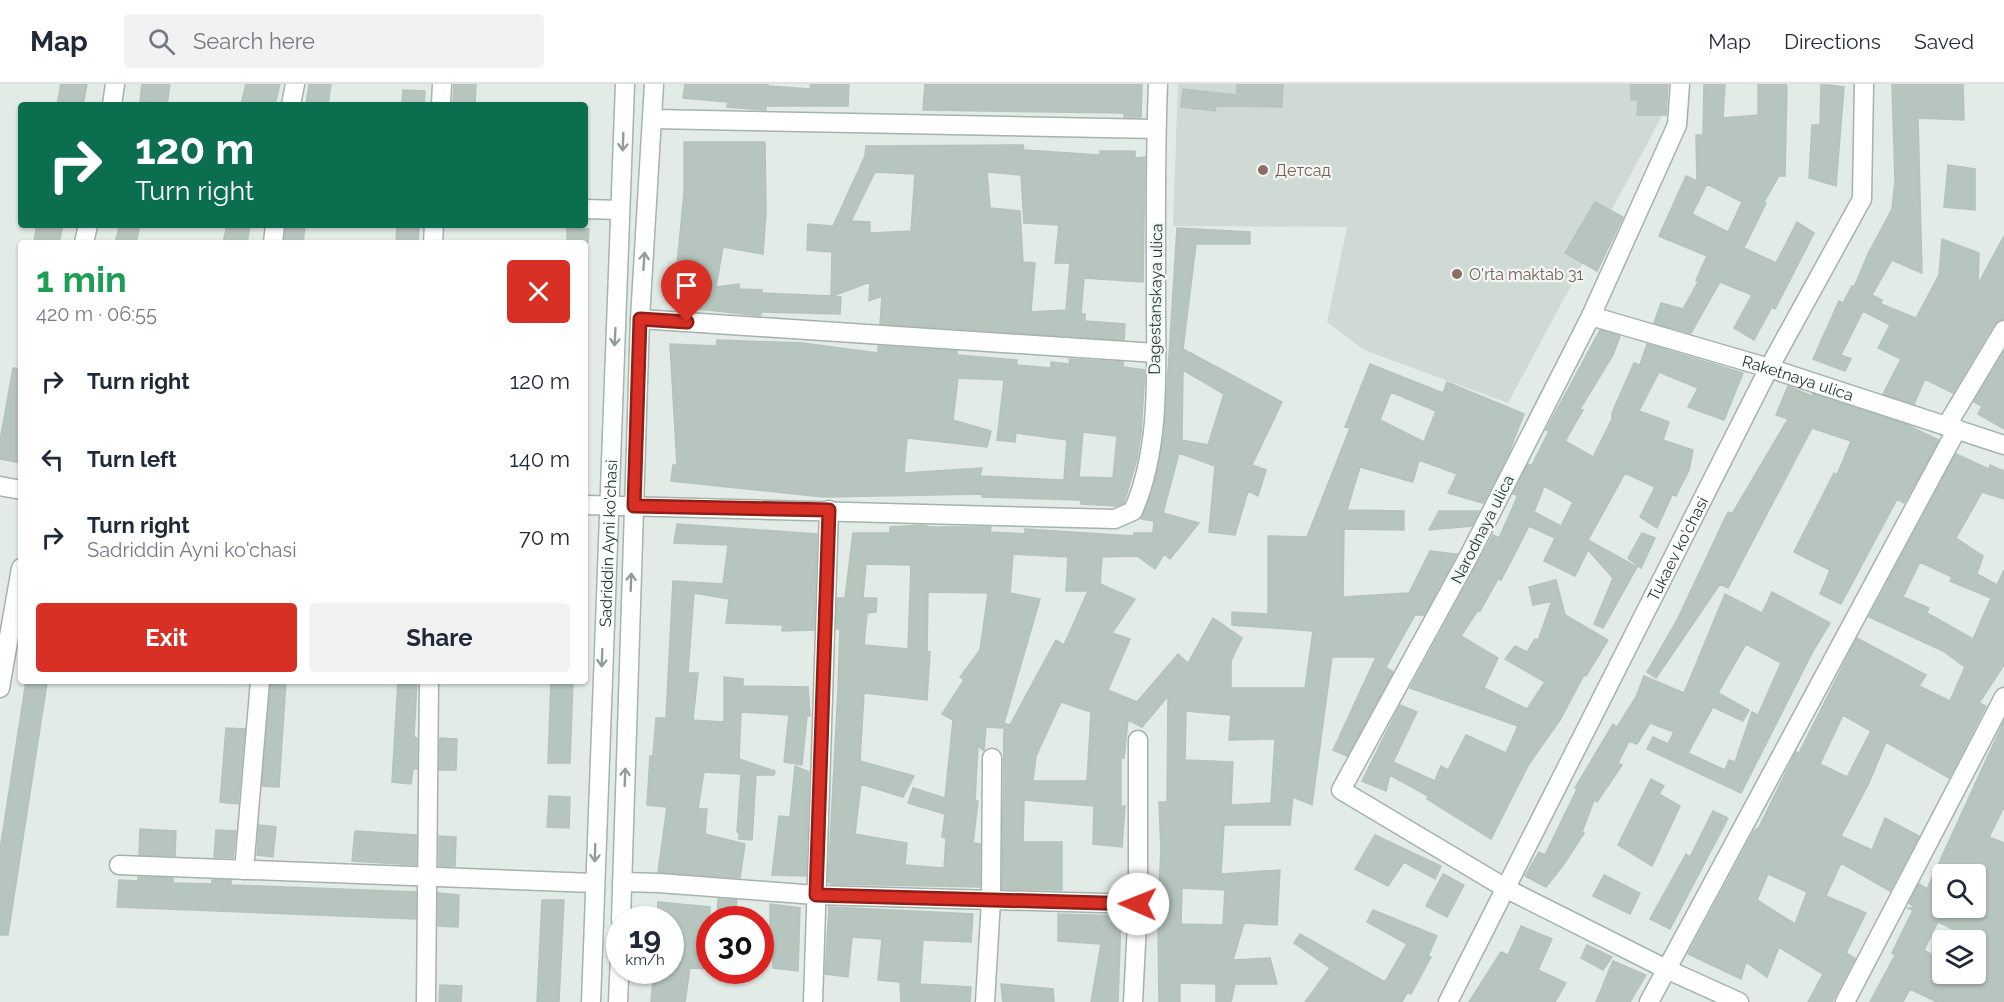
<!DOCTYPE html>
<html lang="en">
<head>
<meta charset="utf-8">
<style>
	body { margin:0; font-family:Raleway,sans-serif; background:#f2f2f3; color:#1f2937; height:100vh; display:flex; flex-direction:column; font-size:22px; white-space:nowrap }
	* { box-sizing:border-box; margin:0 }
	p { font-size:20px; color:#747a83 }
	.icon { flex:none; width:33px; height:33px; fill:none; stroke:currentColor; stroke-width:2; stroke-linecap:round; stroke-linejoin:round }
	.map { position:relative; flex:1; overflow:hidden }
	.panel { position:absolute; left:18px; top:156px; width:570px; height:444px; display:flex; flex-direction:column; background:#fff; border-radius:6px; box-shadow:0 2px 4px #0004 }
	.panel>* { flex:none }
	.guide { position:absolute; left:18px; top:18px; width:570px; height:126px; border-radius:6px; box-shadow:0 2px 4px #0004; background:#0b6e4f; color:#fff; overflow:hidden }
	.controls { position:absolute; left:1932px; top:780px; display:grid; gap:12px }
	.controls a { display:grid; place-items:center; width:54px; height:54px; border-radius:6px; background:#fff; box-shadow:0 2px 4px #0004; font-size:30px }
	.speed { position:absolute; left:606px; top:822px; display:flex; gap:12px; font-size:30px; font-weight:700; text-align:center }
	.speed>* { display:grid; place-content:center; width:78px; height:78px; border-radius:50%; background:#fff; box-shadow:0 2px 4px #0004; line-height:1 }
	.speed small { font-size:15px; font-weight:400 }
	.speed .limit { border:9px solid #d22; background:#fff; color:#111 }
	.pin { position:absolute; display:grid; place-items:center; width:51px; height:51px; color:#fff; margin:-62px -26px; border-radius:50% 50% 50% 0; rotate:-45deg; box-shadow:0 0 6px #0007 }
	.pin .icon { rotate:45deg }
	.me { position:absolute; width:66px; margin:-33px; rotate:271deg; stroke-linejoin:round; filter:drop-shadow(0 0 4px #0008) }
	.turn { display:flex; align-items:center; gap:21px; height:126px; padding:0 18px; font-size:27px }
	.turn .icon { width:78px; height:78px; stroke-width:2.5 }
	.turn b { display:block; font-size:42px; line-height:51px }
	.round { display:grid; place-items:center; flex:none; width:63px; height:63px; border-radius:6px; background:#f2f2f3 }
	.summary { display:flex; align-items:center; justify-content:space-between; height:102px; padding:0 18px }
	h1 { font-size:36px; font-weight:700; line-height:45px; color:#1e9e55 }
	.button { display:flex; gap:12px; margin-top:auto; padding:12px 18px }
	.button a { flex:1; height:69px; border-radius:6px; background:#d93025; color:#fff; font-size:24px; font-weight:700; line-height:69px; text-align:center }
	.button a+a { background:#f2f2f3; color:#1f2937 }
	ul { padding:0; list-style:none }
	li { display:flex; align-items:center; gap:18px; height:78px; padding:0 18px }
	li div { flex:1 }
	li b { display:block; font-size:22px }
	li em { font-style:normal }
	header { display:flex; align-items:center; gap:36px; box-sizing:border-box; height:84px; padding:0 30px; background:#fff; border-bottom:2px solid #e0e1e3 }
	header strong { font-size:28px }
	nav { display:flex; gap:33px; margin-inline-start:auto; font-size:21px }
	.search { width:420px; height:54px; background:#f2f2f3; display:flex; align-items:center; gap:15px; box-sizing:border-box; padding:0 21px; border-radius:6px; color:#747a83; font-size:22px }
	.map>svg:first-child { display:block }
	.built { fill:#d0dad5 }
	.building { fill:#b7c5bf; stroke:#b5c3bd; stroke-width:1.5; fill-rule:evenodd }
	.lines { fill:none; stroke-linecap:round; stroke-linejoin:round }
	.minor-casing { stroke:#a5b2ad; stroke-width:21 }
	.secondary-casing { stroke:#a2b5ae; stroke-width:21 }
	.minor { stroke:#fff; stroke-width:18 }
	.secondary { stroke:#fff; stroke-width:18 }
	.oneway { stroke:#929c99 }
	.route-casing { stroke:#8d1f18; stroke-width:15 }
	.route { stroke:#d93025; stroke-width:10 }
	.education-dot { fill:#8d6e63; stroke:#f2f7f5; stroke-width:2 }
	.labels { text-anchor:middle; stroke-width:4.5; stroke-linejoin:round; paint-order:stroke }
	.education-label { font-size:16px; fill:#785e54; stroke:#f2f7f5; text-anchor:start }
	.street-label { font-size:16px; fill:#243a33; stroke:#f2f7f5 }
</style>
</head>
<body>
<header>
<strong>Map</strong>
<div class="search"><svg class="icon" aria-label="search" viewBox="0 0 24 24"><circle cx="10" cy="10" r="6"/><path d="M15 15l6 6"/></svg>Search here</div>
<nav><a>Map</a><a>Directions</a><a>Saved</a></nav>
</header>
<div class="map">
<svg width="2004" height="918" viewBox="0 0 2004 918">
	<rect width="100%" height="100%" fill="#e2ebe6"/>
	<path class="built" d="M1178 0H1662L1661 34 1508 319 1364 266 1327 238 1347 143 1173 142Z"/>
	<path class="building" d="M61 0H87L83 21H57Z
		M142 0H170L167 21 140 17Z
		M246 0H280L275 21H241Z
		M309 0H331L328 21H306Z
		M454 0H476L475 21H453Z
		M685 0H768V2L811 5 810 0H849L848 22H766V26L727 23 728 18 683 14Z
		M925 0H1142L1141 33H1124V29L923 26Z
		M1237 0H1283L1282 23 1216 22 1215 27 1181 23 1183 5 1237 11Z
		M1631 0H1668L1666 31H1637L1638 16H1631Z
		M1704 0H1725L1723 34 1758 31V0H1786L1787 3 1785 92H1779L1764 118 1766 119 1744 164 1776 179 1797 138 1814 149 1775 225 1772 223 1754 256 1734 244 1752 211 1720 198 1691 249 1654 239 1661 219 1683 225 1698 198 1696 196 1707 172 1659 152 1686 92 1697 97 1696 51H1703ZM1707 100 1742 118 1728 148 1692 130Z
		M1821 0 1844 3 1836 102 1809 94 1812 41H1820Z
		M1892 0H1963L1964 36 1918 34 1922 189 1892 176 1872 211 1882 216 1881 220 1916 234 1939 191 1942 155 1979 169 1978 200 2004 152V235L1994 240 1953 309 1925 295 1914 320 1883 310 1901 275 1878 264 1890 241 1863 227 1841 271 1851 275 1845 287 1813 275 1839 217 1843 219 1852 202 1854 203 1868 170 1892 125 1895 97Z
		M403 6 425 7 424 21H402Z
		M684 58H765L766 128 763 170 723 163 716 203 739 200V205L762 206V209L831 212 832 168 807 166 808 140 833 142 865 72 866 62 1023 61 1024 66 1100 71V67H1135V74L1145 73 1143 198 1084 194 1081 230H1085V237L1125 240 1124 256 880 240 882 212 869 217 870 198 833 212 841 213 840 230 761 228V232L681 223 683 181H677L684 109ZM875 88 915 90 911 147 870 149V138L851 137ZM987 88 1021 91 1024 139 1059 141 1055 179H1070L1066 226 1031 228 1035 179 1023 178 1020 127 990 124Z
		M1948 81 1975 85V126L1944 123Z
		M1595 118 1623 133 1597 187 1565 169Z
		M37 141H63L59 159 34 157Z
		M120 141H140L136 159H115Z
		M227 141H250L247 159H223Z
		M286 141H305L303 159H284Z
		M397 141H419L418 159H396Z
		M567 144 589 145 588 159H567Z
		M1177 144 1250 148V160H1196L1183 265 1282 318 1252 381 1266 386 1258 412 1248 407 1235 451 1209 448 1215 382 1179 369 1163 429 1199 439 1170 475 1164 470 1155 485 1137 472 1102 473 1100 500 1135 515 1112 549 1130 555 1108 606 1137 618 1178 570 1188 579 1213 534 1242 554 1231 577V604H1305L1313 547 1232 541V528L1268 530V452L1307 453 1350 344 1345 343 1370 280 1443 309 1447 298 1524 330 1508 371 1483 419 1448 409 1457 390 1419 376 1413 398 1360 383 1347 426 1404 427V446L1344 445 1343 513 1409 509 1430 467 1457 470 1424 531H1415L1386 583 1393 588 1347 672 1333 666 1376 573H1332L1312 721 1293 713 1290 741H1224L1221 790 1280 786 1277 841 1244 839 1233 876 1270 874 1277 900H1235L1231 918H1216V900L1180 899V918H1159L1158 840H1161L1162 803H1159L1161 766 1159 718H1167L1168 612 1142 643 1128 636 1124 674H1121V723L1125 722 1122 763 1093 760 1094 722 1024 716 1023 758H1062V806L1002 805 1004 639 1002 644 986 643 984 667 978 662 975 717H978L973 759 980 760V803L831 800 828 798 838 605 840 545H836L837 514H845L853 449H890V443L923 441 929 443H991L990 448 1025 450V445L1134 452V449H1153L1154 437 1141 435 1153 406 1164 352ZM1183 286 1224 310 1208 361 1182 356ZM1391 308 1436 327 1424 358 1380 336ZM1013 470 1068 473 1066 507H1088L1064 561 1056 556 1010 641 1004 639 1040 515 1010 509ZM866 480 911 481 908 565 864 561 867 529 876 528 877 514H863ZM928 508 988 509 980 566 960 593 964 596 942 630 953 636 945 714 913 704 908 719 945 730 942 753 946 754 944 784 905 781 907 759 855 750 861 700 903 713 914 692 860 677 864 609 927 616 930 568 927 567ZM1061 618 1091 628 1087 697H1033L1036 672ZM1186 627 1231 631 1229 656 1275 655 1271 719 1231 721 1233 678 1185 676ZM1182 804 1225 806 1223 841 1181 840Z
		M1600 246 1620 252 1613 271 1580 325 1583 326 1565 357 1593 373 1612 335V329L1634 279 1640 281 1647 260 1743 289 1724 336 1688 323 1698 304 1659 288 1639 327 1669 338 1663 356 1693 366 1689 386 1676 412 1672 411 1657 444 1640 433 1655 403 1625 389 1588 456 1637 483 1603 544 1594 540 1613 494 1588 466 1575 492 1544 477 1555 454 1529 442 1501 496 1498 495 1480 527 1478 526 1461 552 1498 574 1484 604 1527 625 1545 598 1505 575 1515 562 1527 568 1535 555 1538 556 1552 517 1533 521 1529 503 1556 496 1565 531 1608 556 1586 592 1584 591 1560 636 1529 680 1491 755 1427 715 1428 712 1390 691 1386 707 1362 697 1400 621 1417 628 1393 678 1435 697 1441 682 1448 686 1466 651 1506 669 1518 642 1410 604 1493 451 1499 454 1516 416 1517 411 1513 410 1528 380 1532 381 1549 347 1546 346ZM1544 402 1573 418 1561 442 1534 428Z
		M717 256 802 259 878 269V262L957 267V271L1017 276V281L1051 284V278L1070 280 1069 275 1123 278V283L1145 286 1141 350 1137 375 1124 419 1117 422 1081 420V416L982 413V410L823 413 671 397 673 381H677L670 260 716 262ZM958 294 1004 296 997 356 1015 358 1016 349 1067 356 1064 396 980 392 982 384 904 389 907 354 987 363 991 347 953 336ZM1083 348 1117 352 1113 394 1079 393Z
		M2004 268V345L1978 330 1982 322 1974 318Z
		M13 284 21 285V379L0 375V357Z
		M1788 302 1812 312 1813 310 1905 340 1939 356 1904 419 1897 415 1841 520 1820 510 1830 486 1794 468 1834 389 1837 391 1851 357 1812 344 1728 504 1720 500 1656 594 1647 588 1677 536 1728 428 1732 430 1788 335 1776 331Z
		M1956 370 1989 385 1990 381 2004 387V415L1982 408 1956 454 1983 472 1977 490 1997 501 2004 486V581L1979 619 1986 622 1949 694 1886 658 1869 699 1841 752 1872 766 1885 734 1919 752 1890 807 1841 779 1826 812 1866 829 1846 869 1855 874 1832 918H1808L1823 890 1779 863 1767 893 1746 878 1741 895 1688 870 1754 747 1759 743 1796 668 1799 669 1857 554 1926 591 1919 602 1950 617 1965 583 1943 567 1869 533ZM1920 478 1952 493 1950 497 1991 514 1973 555 1927 529 1929 524 1903 513ZM1843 631 1871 647 1847 693 1820 680ZM1768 790 1807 808 1795 840 1757 816Z
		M1439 427H1479L1472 442 1429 446Z
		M677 440 817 450 814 546 782 547 783 541 726 539 729 515 694 509 688 589H698L693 636 724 638V593L743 595V602L808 603 810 632H807L802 681 784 678 789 631 741 628 739 675 775 687 774 691H756L752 756 739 755V748H737L741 690 704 688 698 725H707L705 750 745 760 740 794 658 788 667 723 647 721 650 672H653L656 634H666L673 497 723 500 728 461 674 459Z
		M1642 449 1655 454 1641 484 1628 474Z
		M1772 508 1830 539 1813 567 1741 709 1647 665 1653 653 1668 660 1674 648 1650 639 1637 660 1629 657 1618 679 1622 681 1597 718 1594 716 1582 748 1584 749 1564 780 1546 803 1525 792 1539 768 1545 771 1577 705 1575 704 1613 640 1617 643 1636 613 1644 592 1684 609 1725 510 1762 529ZM1746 560 1781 579 1758 631 1752 628 1735 678 1729 676 1725 686 1688 669 1713 623 1743 637 1749 626 1718 609Z
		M26 597 47 599 8 851H0V766Z
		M271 597H286L279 703 262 702Z
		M398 597H417L414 653 417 654V685H413L411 700 392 698Z
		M551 597H573L570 679H548Z
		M2004 637V723L1989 753 2004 759V918H1937L1910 905 1903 918H1870L1895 871 1892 869 1913 826 1907 824H1915L1909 819 1919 800 1927 805ZM1942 790H1976V824H1942ZM1938 838 1984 860 1976 878V890H1942V877L1924 866Z
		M226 644 245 645 238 720 220 718Z
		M440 654 457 655 456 686H439Z
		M795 682 809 688 806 792 772 791 779 732 790 733Z
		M1651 695 1664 702 1659 710 1680 722 1652 782 1618 761Z
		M549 712 570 713 569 744 547 743Z
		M1713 727 1728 734 1670 845 1650 835 1686 770 1690 773Z
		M259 741 276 743 273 773 257 771Z
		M140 745 176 747 175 772 139 771Z
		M216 746 236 747 233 774 214 773Z
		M355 747 416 751V781L352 777Z
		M1375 751 1441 782 1435 795 1404 778 1388 802 1355 785Z
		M439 752 456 753 455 782H439Z
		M1443 790 1464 801 1447 833 1426 822Z
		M1604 791 1640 809 1630 830 1593 812Z
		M138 793 173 794V799L212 800V796H231V801L416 808V835L117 823 119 796 138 797Z
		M438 809 459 811 458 843 438 842Z
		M718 815 737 816 734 836H717Z
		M542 816H564L559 918H537Z
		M658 818 710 823V885L690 884 685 918H651L654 886H670V836H657Z
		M770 820 800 824 798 887 773 884V864H760V844L770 843Z
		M829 823 973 830 971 858 923 856 920 900 971 903 970 918H901L900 898 878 896 882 855 852 853 848 893 825 890Z
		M1373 826 1437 852 1428 872 1431 873 1411 910 1407 909 1402 918H1305L1330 884 1294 859 1300 850 1385 898 1407 860 1367 838Z
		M1058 830 1121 832 1118 918H1091L1101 860 1058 857Z
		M1521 842 1552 855 1538 886 1566 899 1555 918H1469L1501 868 1508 871Z
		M1587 861 1612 873 1603 886 1581 874Z
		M1613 877 1646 891 1630 918H1596Z
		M1001 900 1053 905 1054 918H1003Z
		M440 901 462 902 461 918H439Z"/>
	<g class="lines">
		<g class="minor-casing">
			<g id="minor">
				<path d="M1680 0 1677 41 1591 232 1470 470 1341 706 1507 805 1666 885 1739 918"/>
				<path d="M112 21 115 0"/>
				<path d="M291 21 295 0"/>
				<path d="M441 21 442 0"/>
				<path d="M654 35 1156 45"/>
				<path d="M585 125 620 126"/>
				<path d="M84 159 88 141"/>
				<path d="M273 159 275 141"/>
				<path d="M433 159 434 141"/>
				<path id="s1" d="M1591 232 1769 284 2004 361"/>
				<path d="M640 235 1156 269"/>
				<path d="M1947 341 2004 246"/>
				<path d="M0 402 21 406"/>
				<path d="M585 421 1115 435 1133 427C1161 364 1156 287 1156 219 1156 146 1155 73 1158 0"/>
				<path d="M0 604 21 484"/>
				<path d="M119 781 594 799"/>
				<path d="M244 786 260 597"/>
				<path d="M622 798 659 799 816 811 1138 820"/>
				<path d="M426 918 429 597"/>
				<path d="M813 918 829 426"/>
				<path d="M985 918 991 817 992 674"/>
				<path d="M1133 918 1138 820V656"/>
				<path id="s2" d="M1448 918 1769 284 1862 115 1864 0"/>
				<path d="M1649 918 1957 345"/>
				<path d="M1845 918 2004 613"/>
			</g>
		</g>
		<g class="secondary-casing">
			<g id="secondary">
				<path d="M621 836 640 235 654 0"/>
				<path id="s3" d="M591 918 625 0"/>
				<path d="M618 918 620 873"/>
			</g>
		</g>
		<use href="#minor" class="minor"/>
		<use href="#secondary" class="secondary"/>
	</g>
	<defs><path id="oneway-shaft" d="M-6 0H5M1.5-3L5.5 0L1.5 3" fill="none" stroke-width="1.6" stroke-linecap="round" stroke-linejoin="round" transform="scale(1.5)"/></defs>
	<g class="oneway">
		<use href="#oneway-shaft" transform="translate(623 58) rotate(92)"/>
		<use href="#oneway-shaft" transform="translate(644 177) rotate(-86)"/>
		<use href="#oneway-shaft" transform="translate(615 253) rotate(93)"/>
		<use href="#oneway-shaft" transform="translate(631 498) rotate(-88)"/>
		<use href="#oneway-shaft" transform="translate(602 574) rotate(92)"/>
		<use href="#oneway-shaft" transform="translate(625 693) rotate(-88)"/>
		<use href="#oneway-shaft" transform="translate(595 769) rotate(92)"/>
	</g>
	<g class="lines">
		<g class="route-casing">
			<path id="route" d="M687 238 640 235 634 422 829 426 816 811 1138 820"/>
		</g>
		<use href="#route" class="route"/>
	</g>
	<g class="education-dot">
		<circle cx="1263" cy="86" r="6"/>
		<circle cx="1457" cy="190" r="6"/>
	</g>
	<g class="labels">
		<g class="education-label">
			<text x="1275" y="92">Детсад</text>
			<text x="1469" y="196">O'rta maktab 31</text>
		</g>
		<g class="street-label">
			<text transform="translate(1155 215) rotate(-89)" y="6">Dagestanskaya ulica</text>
			<text dy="6" stroke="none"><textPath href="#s1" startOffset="216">Raketnaya ulica</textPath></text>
			<text transform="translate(1482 445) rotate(-63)" y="6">Narodnaya ulica</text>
			<text dy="6" stroke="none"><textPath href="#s3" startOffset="459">Sadriddin Ayni ko'chasi</textPath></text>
			<text dy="6" stroke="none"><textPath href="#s2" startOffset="508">Tukaev ko'chasi</textPath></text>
		</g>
	</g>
</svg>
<div class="controls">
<a><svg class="icon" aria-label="search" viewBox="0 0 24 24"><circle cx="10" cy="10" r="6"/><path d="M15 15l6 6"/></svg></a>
<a><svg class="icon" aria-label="layers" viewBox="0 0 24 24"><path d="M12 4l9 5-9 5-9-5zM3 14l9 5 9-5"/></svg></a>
</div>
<div class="speed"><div>19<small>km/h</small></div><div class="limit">30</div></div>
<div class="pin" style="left:687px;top:238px;background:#d93025"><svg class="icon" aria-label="arrive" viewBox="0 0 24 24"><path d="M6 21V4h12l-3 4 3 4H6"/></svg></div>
<svg class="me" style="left:1138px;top:820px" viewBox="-20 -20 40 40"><circle r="19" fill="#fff"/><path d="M0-13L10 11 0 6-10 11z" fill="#d93025"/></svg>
<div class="guide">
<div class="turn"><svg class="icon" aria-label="right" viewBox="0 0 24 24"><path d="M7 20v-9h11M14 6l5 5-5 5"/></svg><div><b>120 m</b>Turn right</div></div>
</div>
<section class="panel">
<div class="summary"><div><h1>1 min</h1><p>420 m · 06:55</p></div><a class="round" style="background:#d93025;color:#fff"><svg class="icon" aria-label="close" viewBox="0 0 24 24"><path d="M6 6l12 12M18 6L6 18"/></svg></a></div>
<ul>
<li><svg class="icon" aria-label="right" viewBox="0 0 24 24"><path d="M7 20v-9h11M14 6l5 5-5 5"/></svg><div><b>Turn right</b></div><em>120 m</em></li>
<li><svg class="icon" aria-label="left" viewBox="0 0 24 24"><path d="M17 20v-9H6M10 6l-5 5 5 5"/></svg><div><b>Turn left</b></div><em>140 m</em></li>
<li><svg class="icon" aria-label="right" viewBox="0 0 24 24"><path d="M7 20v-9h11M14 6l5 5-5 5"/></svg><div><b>Turn right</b><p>Sadriddin Ayni ko'chasi</p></div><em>70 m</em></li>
</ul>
<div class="button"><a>Exit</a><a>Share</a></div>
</section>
</div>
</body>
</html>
